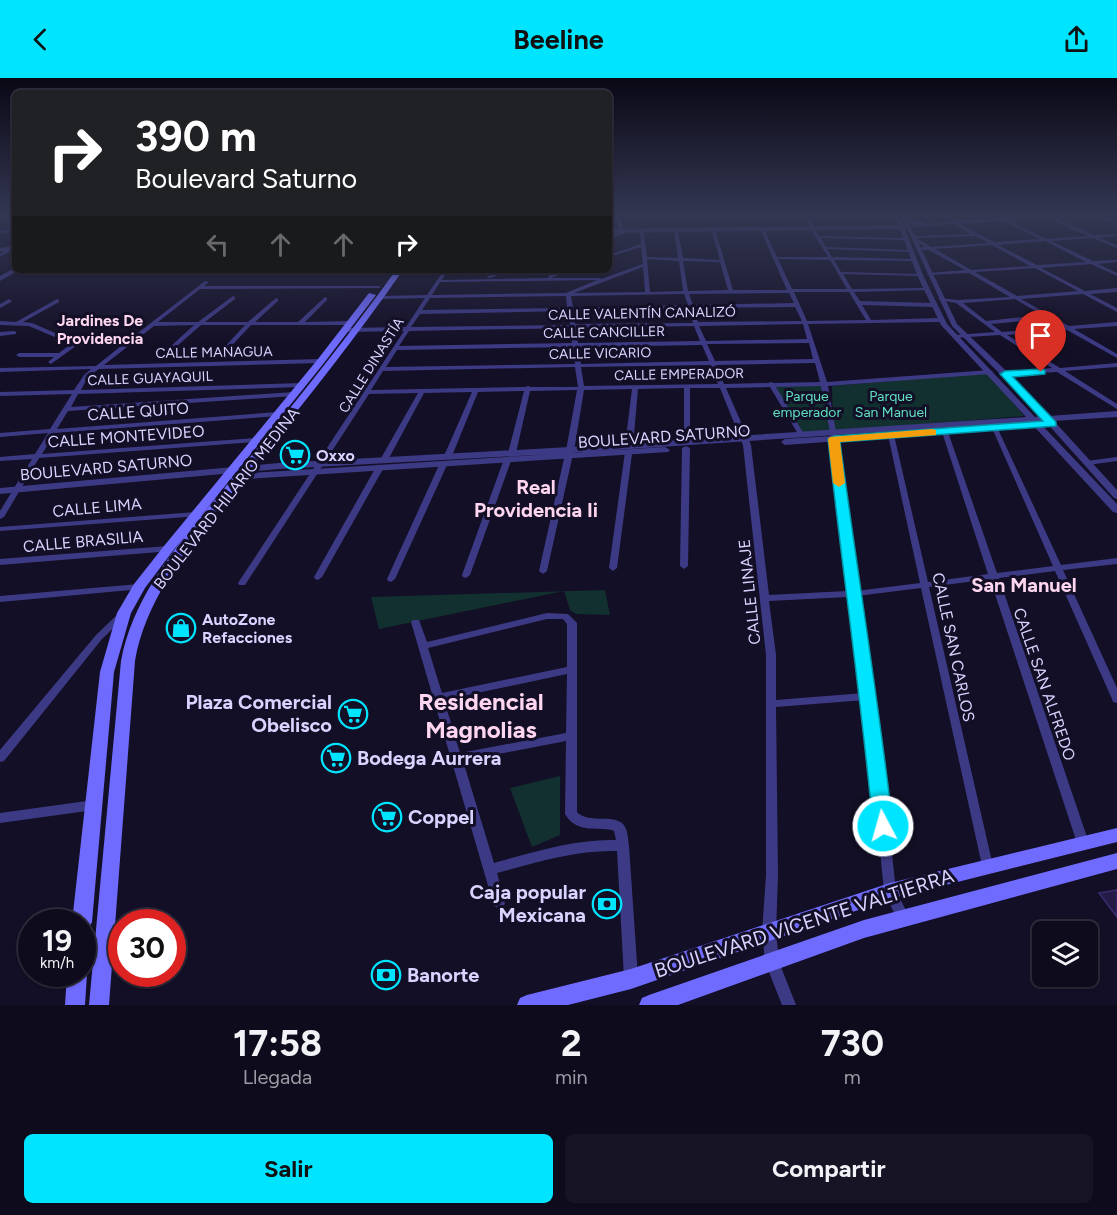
<!DOCTYPE html>
<html lang="es">
<head>
<meta charset="utf-8">
<style>
	body { margin:0; font-family:Figtree,sans-serif; background:#171425; color:#f1f3f6; height:100vh; display:flex; flex-direction:column; font-size:22px; white-space:nowrap }
	* { box-sizing:border-box; margin:0 }
	p { font-size:20px; color:#9b9ba3 }
	.icon { flex:none; width:33px; height:33px; fill:none; stroke:currentColor; stroke-width:2; stroke-linecap:round; stroke-linejoin:round }
	.map { position:relative; height:927px; overflow:hidden }
	.sheet { display:flex; flex-direction:column; background:#0e0b1c; flex:1 }
	.sheet>* { flex:none }
	.hud { position:absolute; left:12px; top:12px; width:600px; height:183px; border-radius:9px; box-shadow:0 2px 4px #0004,0 0 0 2px #2e2b3b; background:#202124; color:#fff; overflow:hidden }
	.tools { position:absolute; left:1032px; top:843px; display:grid; gap:12px }
	.tools a { display:grid; place-items:center; width:66px; height:66px; border-radius:9px; background:#0e0b1c; box-shadow:0 2px 4px #0004,0 0 0 2px #2e2b3b; font-size:30px }
	.speed { position:absolute; left:18px; top:831px; display:flex; gap:12px; font-size:30px; font-weight:700; text-align:center }
	.speed>* { display:grid; place-content:center; width:78px; height:78px; border-radius:50%; background:#0e0b1c; box-shadow:0 2px 4px #0004,0 0 0 2px #2e2b3b; line-height:1 }
	.speed small { font-size:15px; font-weight:400 }
	.speed .limit { border:9px solid #d22; background:#fff; color:#111 }
	.pin { position:absolute; display:grid; place-items:center; width:51px; height:51px; color:#fff; margin:-62px -26px; border-radius:50% 50% 50% 0; rotate:-45deg; box-shadow:0 0 6px #0007 }
	.pin .icon { rotate:45deg }
	.me { position:absolute; width:66px; margin:-33px; rotate:354deg; stroke-linejoin:round; filter:drop-shadow(0 0 4px #0008) }
	.turn { display:flex; align-items:center; gap:21px; height:126px; padding:0 24px; font-size:27px }
	.turn .icon { width:78px; height:78px; stroke-width:2.5 }
	.turn b { display:block; font-size:42px; line-height:51px }
	.lanes { display:flex; align-items:center; height:57px; padding:0 24px; background:#0003; justify-content:center; gap:30px; direction:ltr }
	.lanes .off { opacity:.35 }
	.eta { display:flex; justify-content:space-evenly; align-items:center; height:102px; text-align:center }
	.eta b { font-size:36px; font-weight:700; line-height:42px }
	.primary-button { display:flex; gap:12px; margin-top:auto; padding:12px 24px }
	.primary-button a { flex:1; height:69px; border-radius:9px; background:#00e5ff; color:#111; font-size:24px; font-weight:700; line-height:69px; text-align:center }
	.primary-button a+a { background:#171425; color:#f1f3f6 }
	header { display:flex; justify-content:space-between; align-items:center; height:78px; padding:0 24px; background:#00e5ff; color:#111; font-size:27px; font-weight:700 }
	.map>svg:first-child { display:block }
	.green { fill:#12302f }
	.building { fill:#241b47; stroke:#3b2d73; stroke-width:1.5 }
	.lines { fill:none; stroke-linecap:round; stroke-linejoin:round }
	.minor { fill:#3d3a85; fill-rule:evenodd }
	.tertiary { fill:#3d3a85; fill-rule:evenodd }
	.secondary { fill:#6f6bff; fill-rule:evenodd }
	.route { fill:#00e5ff; stroke:#0095a6; stroke-width:1.5 }
	.slow { fill:#f59e0b }
	.labels { text-anchor:middle; stroke-width:6; stroke-linejoin:round; paint-order:stroke }
	.far-street-label { font-size:14px; fill:#d9d4ff; stroke:#130f26 }
	.far-park-label { font-size:14px; fill:#5fe0c0; stroke:#130f26 }
	.far-quarter-label { font-size:16px; font-weight:bold; fill:#ffd6f0; stroke:#130f26 }
	.street-label { font-size:16px; fill:#d9d4ff; stroke:#130f26 }
	.poi-label { font-size:16px; font-weight:bold; fill:#d9d4ff; stroke:#130f26; text-anchor:start }
	.quarter-label { font-size:20px; font-weight:bold; fill:#ffd6f0; stroke:#130f26 }
	.near-poi-label { font-size:20px; font-weight:bold; fill:#d9d4ff; stroke:#130f26; text-anchor:start }
	.near-street-label { font-size:20px; fill:#d9d4ff; stroke:#130f26 }
	.near-quarter-label { font-size:24px; font-weight:bold; fill:#ffd6f0; stroke:#130f26 }
</style>
</head>
<body>
<header><svg class="icon" aria-label="back" viewBox="0 0 24 24"><path d="M15 5l-7 7 7 7"/></svg>Beeline<svg class="icon" aria-label="share" viewBox="0 0 24 24"><path d="M12 15V3M7 8l5-5 5 5M5 13v7h14v-7"/></svg></header>
<div class="map">
<svg width="1117" height="927" viewBox="0 0 1117 927">
	<rect width="100%" height="100%" fill="#130f26"/>
	<path class="green" d="M988 295 1024 338 801 356 771 306H824L833 348 832 308Z
		M605 512 610 537 576 536 570 532 564 513 379 551 371 519Z
		M560 698V757L532 769 510 710Z"/>
	<path class="building" d="M1117 812V839L1099 815Z"/>
	<g class="lines">
		<path class="minor" d="M614 137H618L625 155 609 161V159L621 154Z
			M805 137 896 138 895 140 809 138 819 158 905 160 907 161 905 162 821 160 826 169 910 172 912 173 910 174 827 171 832 179 914 181 916 182 914 183 834 182 841 194 920 196 922 197 920 198 843 196 852 211 927 210 929 211 927 212 854 214 860 223 934 225 937 227 934 229 862 227 871 242 940 240 943 242 940 244 808 246 827 304 990 292 993 294 990 296 828 308 836 354 856 513 920 505 888 357 891 355 894 357 928 504 988 496 942 354 945 352 948 354 997 495 1053 488 992 350 993 349H997L1061 487 1117 480V486L1063 492 1117 610V625L1113 624 1112 621 1055 493 999 500 1089 765 1087 769 1083 770 1079 769 1077 765 990 501 929 509 993 788 991 792 987 794 983 792 921 510 857 518 875 618 896 813 910 840 908 844 903 846 898 844 884 813 865 622 776 629 778 797 776 854 779 884 796 927H782L765 884 762 854 766 797V577L743 367 720 310H690V364L687 366 684 364V310L638 311 633 368 629 370 625 368 632 311 584 312 575 367 547 493 543 496 539 493 567 367 577 312 530 313 516 375 512 377 508 375 524 313 478 314 452 378 448 380 444 378 472 314 424 315 388 382 384 384 380 382 418 315 369 316 245 507H239L238 505 404 253 345 254 342 252 345 250 406 249 425 220 380 221 378 220V218L427 217 444 192H448L442 202 549 200 548 198 565 192H571L551 200H599L601 201 643 186 641 169 609 179V177L641 166 640 154 642 153 644 154 647 179 678 180 674 153 676 152 678 153 683 180 720 182 711 151 713 150 715 151 733 212H787L760 151 762 150 764 151 777 179H828L810 150ZM647 181 679 183 683 213 650 214ZM778 181 830 182 847 211H792ZM683 183 720 184 728 212 688 213ZM643 189 645 214 574 215ZM597 202 566 215 432 217 440 204ZM794 214H849L866 242 807 243ZM789 215 794 225 693 227 689 216ZM684 216 688 227 573 230 571 218ZM566 218 567 230 422 232 430 220ZM795 229 802 243 698 244 694 230ZM689 231 693 245 575 246 573 233ZM568 233 570 247 411 249 420 236ZM803 246 807 261 706 263 699 248ZM694 248 700 263 578 265 576 250ZM570 250 572 265 399 268 409 253ZM809 265 813 281 715 283 707 266ZM702 267 709 283 581 286 578 269ZM572 269 575 286 386 289 397 272ZM815 285 820 304 774 305 771 304 768 305 724 306 716 287ZM710 287 718 306 584 308 581 289ZM575 289 578 309H531L528 308 525 309 371 312 383 293ZM821 308 830 354 847 513 769 517 751 367 726 310 770 309 798 356 801 358 804 356 776 309ZM848 519 864 615 776 622V577L769 523Z
			M942 137H947L956 143 1042 137H1063L1052 139 1094 157 1117 156V158L1099 160 1117 167V170L1093 160 1051 163 1093 183 1117 182V184L1098 186 1117 195V198L1091 186 1041 190 1085 213 1117 210V214L1090 216 1117 230V234L1083 216 1021 221 1069 248 1117 244V248L1074 251 1117 276V280L1067 252 1007 257 1060 290 1117 285V289L1065 293 1117 326V331L1057 294 1003 297V295L1005 294 1052 290 1000 257 953 260V258L955 257 995 254 956 225 939 222V220L958 222 1010 219 969 195 927 197V196L929 195 965 192 929 172H917V170L925 169 912 161 916 158 971 156 954 146 910 149 908 148 910 147 951 144ZM1050 139V141L1088 158 1046 161 1008 142ZM1003 143 1040 161 994 164 959 146ZM976 158 988 165 931 169 916 160ZM1045 163 1086 184 1037 187 998 167ZM992 167 1030 188 971 192 935 171ZM1035 190 1078 213 1017 218 975 194ZM1015 221 1062 249 1002 254 991 246 1023 243 1026 241 1023 239 986 243 963 225Z
			M1093 137H1099L1117 145V148Z
			M15 152V154L0 155V153Z
			M8 171 12 172 0 179V176Z
			M341 192H348L333 197 253 196 251 195 253 194 333 195Z
			M505 192H512L490 200 486 199Z
			M205 203 209 204 204 208H379L381 209 379 210 200 211 158 244H198L233 218 235 219V221L205 244H248L276 220 278 221V223L255 244H298L325 219 327 220V222L305 244 351 243 354 245 351 247H251L223 277 221 278 218 276 219 275 245 247H201L161 282 158 280 159 279 194 247 154 248 104 287 321 281 324 283 321 285 99 291 88 299 81 312 301 305 304 307 301 309 78 316 71 329 294 314 297 316 294 318 68 333 57 351 278 334 281 336 278 338 55 355 42 376 255 360 258 362 255 364 39 380 4 439 0 441V433L32 381 0 383V379L35 376 48 355 0 359V355L50 351 72 316 0 318V314L74 312 84 297 91 291 0 294V290L96 288 121 268H76L51 286 48 284 54 279H19L16 277 19 275H59L71 266 29 248 0 247V243L16 244 57 221 59 222V224L23 244 32 245 76 264 125 265Z
			M9 221 12 223 11 224 0 230V226Z
			M14 253 16 254V256L0 258V254Z
			M686 368 690 370 688 488 684 491 680 488 682 370Z
			M625 374H628L632 376 617 490 613 493 609 490Z
			M1117 379V383L1087 387 1083 385 1087 383Z
			M504 381H510L511 383 470 497 466 500 463 499 462 497Z
			M440 385H443L447 387 395 501 391 504 388 503 387 501Z
			M376 389H382L383 391 322 499 318 502 315 501 314 499Z
			M196 434 200 436 199 438 0 453V449Z
			M168 468 171 469 172 471 171 473 0 487V481Z
			M139 506 142 507 143 509 142 511 0 524V518Z
			M122 534 125 535 127 537 125 539 102 561 4 683 0 684V672L96 557 119 535Z
			M547 535 568 536 577 545V734C589 747 618 734 625 749 628 754 628 762 629 768L638 900 636 905 631 907 626 905 624 900 617 773C576 772 537 784 497 795L505 824 504 828 499 830 494 828 411 544 413 542H419L427 564ZM547 541H563L567 546V589L442 615 428 570ZM567 596 566 655 460 675 444 622ZM566 663 565 736C576 755 594 749 612 752L614 753 616 762C574 761 534 774 494 785L463 683Z
			M94 722 98 724 100 727 98 730 94 732 0 745V735Z"/>
		<path class="tertiary" d="M892 137H897L904 147H905L901 137H906L908 142 926 144 924 147 909 145 957 246 1025 311 1049 338 1117 333V339L1054 343 1117 412V421L1114 420 1045 343 1039 344 1117 426V435L1113 434 1030 344 570 375 279 391 0 416V410L279 385 570 369 1026 339 941 247 917 197 900 151 609 155V151L899 147ZM907 150 952 248 1019 315 1040 338 1035 339 947 246 923 197 905 151Z
			M15 168V172L0 174V170Z
			M15 190V192H19L0 203V198Z
			M863 356 867 359 866 361 785 367 781 364 785 361Z
			M665 369 670 372 668 374 232 402 227 399 232 396Z"/>
		<path class="secondary" d="M396 192H403C358 257 309 318 260 380 213 440 148 506 135 583L109 927H89L121 583C135 505 202 439 251 378 301 317 350 256 396 192Z
			M369 215 376 217 324 285 172 474 145 510 131 535 114 594 92 844 89 850 82 853V844H72L100 594 117 535 134 506 164 468 318 281Z
			M1117 750V764L890 821 631 911 568 927H517L520 920 527 917 631 891 890 805Z
			M1117 775V791L864 860 678 927H639L642 920 649 917 864 842Z
			M82 888 87 896 85 927H65L67 896H82Z"/>
	</g>
	<linearGradient id="sky" x2="0" y2="1"><stop stop-color="#0a0815"/><stop offset="0.51" stop-color="#333752"/><stop offset="1" stop-color="#333752" stop-opacity="0"/></linearGradient>
	<rect width="1117" height="267" fill="url(#sky)"/>
	<path class="route" d="M1041 291 1045 292V296L1013 299 1056 344V348L840 364C857 492 878 619 893 748L890 754 883 756 876 754 873 748C861 619 842 490 828 361L834 358 1043 343 1000 296 1005 293Z"/>
	<path class="slow" d="M932 351 936 352V357L840 364 845 405 839 409 833 405 828 361 830 359Z"/>
	<defs>
		<g id="supermarket-ring" transform="scale(1.5)"><circle r="9.5" fill="#130f26" stroke="#00e5ff" stroke-width="1.5"/><path d="M-6-5.5h2.5l.6 2H6L4.5 2H-2.5L-4.4-4H-6ZM-1.5 3.2a1.3 1.3 0 1 0 .1 0ZM3 3.2a1.3 1.3 0 1 0 .1 0Z" fill="#00e5ff"/></g>
		<g id="shop-ring" transform="scale(1.5)"><circle r="9.5" fill="#130f26" stroke="#00e5ff" stroke-width="1.5"/><path d="M-5-2.5h2.3a2.7 3.5 0 0 1 5.4 0H5L5.5 6h-11ZM-1.5-2.5h3a1.5 2.3 0 0 0-3 0Z" fill="#00e5ff"/></g>
		<g id="bank-ring" transform="scale(1.5)"><circle r="9.5" fill="#130f26" stroke="#00e5ff" stroke-width="1.5"/><path d="M-6-4H6V4H-6ZM0-2.3a2.3 2.3 0 1 0 0 4.6a2.3 2.3 0 1 0 0-4.6Z" fill="#00e5ff"/></g>
	</defs>
	<g fill-rule="evenodd">
		<use href="#supermarket-ring" x="295" y="377"/>
		<use href="#shop-ring" x="181" y="550"/>
		<use href="#supermarket-ring" x="353" y="636"/>
		<use href="#supermarket-ring" x="336" y="680"/>
		<use href="#supermarket-ring" x="387" y="739"/>
		<use href="#bank-ring" x="607" y="826"/>
		<use href="#bank-ring" x="386" y="897"/>
	</g>
	<g class="labels">
		<g class="far-street-label">
			<text transform="translate(642 235) rotate(-1)" y="5">CALLE VALENTÍN CANALIZÓ</text>
			<text transform="translate(604 254) rotate(-1)" y="5">CALLE CANCILLER</text>
			<text transform="translate(214 274) rotate(-1)" y="5">CALLE MANAGUA</text>
			<text transform="translate(600 275) rotate(-1)" y="5">CALLE VICARIO</text>
			<text transform="translate(371 287) rotate(-58)" y="5">CALLE DINASTÍA</text>
			<text transform="translate(679 296) rotate(-1)" y="5">CALLE EMPERADOR</text>
			<text transform="translate(150 300) rotate(-2)" y="5">CALLE GUAYAQUIL</text>
		</g>
		<g class="far-park-label">
			<text x="807" y="323">Parque<tspan x="807" dy="16">emperador</tspan></text>
			<text x="891" y="323">Parque<tspan x="891" dy="16">San Manuel</tspan></text>
		</g>
		<g class="far-quarter-label">
			<text x="100" y="248">Jardines De<tspan x="100" dy="18">Providencia</tspan></text>
		</g>
		<g class="street-label">
			<text transform="translate(138 333) rotate(-4)" y="6">CALLE QUITO</text>
			<text transform="translate(126 358) rotate(-4)" y="6">CALLE MONTEVIDEO</text>
			<text transform="translate(664 358) rotate(-4)" y="6">BOULEVARD SATURNO</text>
			<text transform="translate(106 389) rotate(-5)" y="6">BOULEVARD SATURNO</text>
			<text transform="translate(226 420) rotate(-52)" y="6">BOULEVARD HILARIO MEDINA</text>
			<text transform="translate(97 429) rotate(-5)" y="6">CALLE LIMA</text>
			<text transform="translate(83 463) rotate(-5)" y="6">CALLE BRASILIA</text>
			<text transform="translate(749 514) rotate(-96)" y="6">CALLE LINAJE</text>
			<text transform="translate(954 569) rotate(78)" y="6">CALLE SAN CARLOS</text>
			<text transform="translate(1045 606) rotate(71)" y="6">CALLE SAN ALFREDO</text>
		</g>
		<g class="poi-label">
			<text x="316" y="383">Oxxo</text>
			<text x="202" y="547">AutoZone<tspan x="202" dy="18">Refacciones</tspan></text>
		</g>
		<g class="quarter-label">
			<text x="536" y="416">Real<tspan x="536" dy="23">Providencia Ii</tspan></text>
			<text x="1024" y="514">San Manuel</text>
		</g>
		<g class="near-poi-label">
			<text x="332" y="631" text-anchor="end">Plaza Comercial<tspan x="332" dy="23">Obelisco</tspan></text>
			<text x="357" y="687">Bodega Aurrera</text>
			<text x="408" y="746">Coppel</text>
			<text x="586" y="821" text-anchor="end">Caja popular<tspan x="586" dy="23">Mexicana</tspan></text>
			<text x="407" y="904">Banorte</text>
		</g>
		<g class="near-street-label">
			<text transform="translate(804 845) rotate(-18)" y="7">BOULEVARD VICENTE VALTIERRA</text>
		</g>
		<g class="near-quarter-label">
			<text x="481" y="632">Residencial<tspan x="481" dy="28">Magnolias</tspan></text>
		</g>
	</g>
</svg>
<div class="tools">
<a><svg class="icon" aria-label="layers" viewBox="0 0 24 24"><path d="M12 4l9 5-9 5-9-5zM3 14l9 5 9-5"/></svg></a>
</div>
<div class="speed"><div>19<small>km/h</small></div><div class="limit">30</div></div>
<div class="pin" style="left:1041px;top:294px;background:#d93025"><svg class="icon" aria-label="arrive" viewBox="0 0 24 24"><path d="M6 21V4h12l-3 4 3 4H6"/></svg></div>
<svg class="me" style="left:883px;top:748px" viewBox="-20 -20 40 40"><circle r="17" fill="#00e5ff" stroke="#fff" stroke-width="3"/><path d="M0-11L8 9 0 5-8 9z" fill="#fff"/></svg>
<div class="hud">
<div class="turn"><svg class="icon" aria-label="right" viewBox="0 0 24 24"><path d="M7 20v-9h11M14 6l5 5-5 5"/></svg><div><b>390 m</b>Boulevard Saturno</div></div>
<div class="lanes"><svg class="icon off" aria-label="left" viewBox="0 0 24 24"><path d="M17 20v-9H6M10 6l-5 5 5 5"/></svg><svg class="icon off" aria-label="ahead" viewBox="0 0 24 24"><path d="M12 20V5M6 11l6-6 6 6"/></svg><svg class="icon off" aria-label="ahead" viewBox="0 0 24 24"><path d="M12 20V5M6 11l6-6 6 6"/></svg><svg class="icon" aria-label="right" viewBox="0 0 24 24"><path d="M7 20v-9h11M14 6l5 5-5 5"/></svg></div>
</div>
</div>
<section class="sheet">
<div class="eta">
<div><b>17:58</b><p>Llegada</p></div>
<div><b>2</b><p>min</p></div>
<div><b>730</b><p>m</p></div>
</div>
<div class="primary-button"><a>Salir</a><a>Compartir</a></div>
</section>
</body>
</html>
